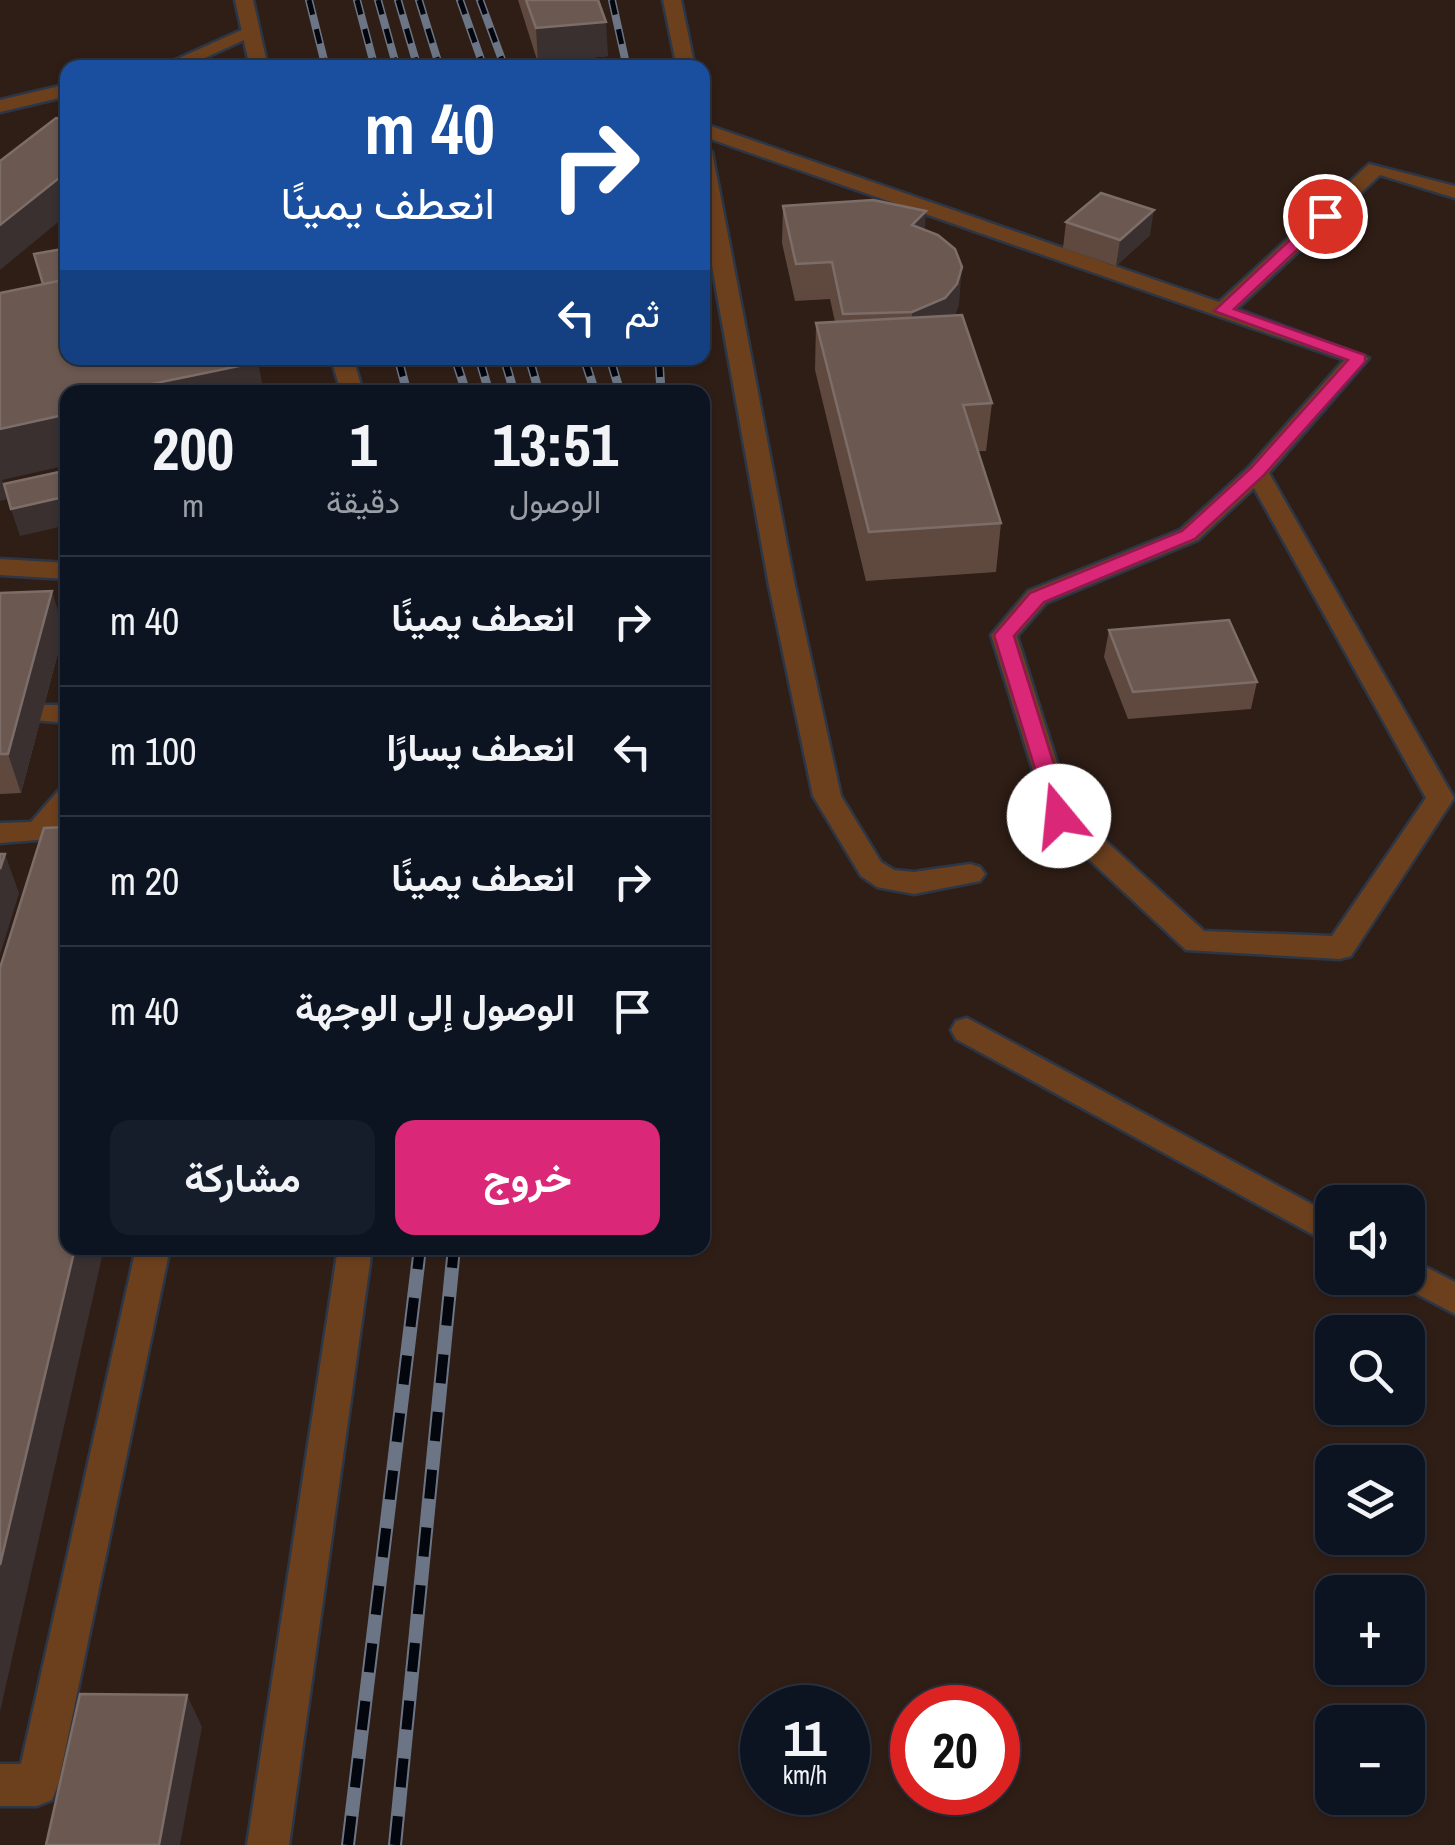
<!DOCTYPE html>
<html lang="ar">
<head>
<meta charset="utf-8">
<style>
	body { margin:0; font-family:"Archivo Narrow",Vazirmatn,sans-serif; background:#151d2a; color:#f1f3f6; direction:rtl; height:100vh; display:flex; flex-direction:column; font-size:38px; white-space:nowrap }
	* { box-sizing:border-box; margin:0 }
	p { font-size:32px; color:#9a9ea5 }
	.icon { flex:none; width:55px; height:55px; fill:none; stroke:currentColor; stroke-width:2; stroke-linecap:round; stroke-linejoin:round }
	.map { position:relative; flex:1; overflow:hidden; direction:ltr }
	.sheet { position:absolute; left:60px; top:385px; width:650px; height:870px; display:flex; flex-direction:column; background:#0c1422; border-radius:20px; box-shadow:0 2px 8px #0004,0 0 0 2px #2c3340; direction:rtl }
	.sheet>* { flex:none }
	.banner { position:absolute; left:60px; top:60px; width:650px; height:305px; border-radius:20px; box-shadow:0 2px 8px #0004,0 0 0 2px #2c3340; direction:rtl; background:#1a4fa0; color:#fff; overflow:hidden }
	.tools { position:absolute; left:1315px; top:1185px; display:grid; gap:20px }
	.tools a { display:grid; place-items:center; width:110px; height:110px; border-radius:20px; background:#0c1422; box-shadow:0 2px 8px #0004,0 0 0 2px #2c3340; font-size:50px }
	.speed { position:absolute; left:740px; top:1685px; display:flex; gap:20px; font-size:50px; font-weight:700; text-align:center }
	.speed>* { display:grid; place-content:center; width:130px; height:130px; border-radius:50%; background:#0c1422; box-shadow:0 2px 8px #0004,0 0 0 2px #2c3340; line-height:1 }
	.speed small { font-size:25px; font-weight:400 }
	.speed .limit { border:15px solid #d22; background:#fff; color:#111 }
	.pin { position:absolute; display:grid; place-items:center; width:85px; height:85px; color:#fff; margin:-42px; border:5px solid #fff; border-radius:50%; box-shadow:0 2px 10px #0007 }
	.me { position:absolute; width:110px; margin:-55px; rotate:343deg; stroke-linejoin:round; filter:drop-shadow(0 0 8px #0008) }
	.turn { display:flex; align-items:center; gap:35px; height:210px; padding:0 50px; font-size:45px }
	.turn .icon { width:130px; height:130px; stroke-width:2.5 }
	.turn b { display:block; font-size:70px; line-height:85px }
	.then { display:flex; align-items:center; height:95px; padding:0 50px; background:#0003; gap:20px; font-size:38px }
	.eta { display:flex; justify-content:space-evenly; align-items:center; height:170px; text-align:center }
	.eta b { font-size:60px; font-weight:700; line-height:70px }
	.button { display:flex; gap:20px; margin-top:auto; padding:20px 50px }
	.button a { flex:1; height:115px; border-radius:20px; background:#db2777; color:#fff; font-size:40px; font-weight:700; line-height:115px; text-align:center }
	.button a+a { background:#151d2a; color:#f1f3f6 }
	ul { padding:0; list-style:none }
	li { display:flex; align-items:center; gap:30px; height:130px; padding:0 50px; border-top:2px solid #2c3340 }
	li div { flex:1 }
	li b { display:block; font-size:38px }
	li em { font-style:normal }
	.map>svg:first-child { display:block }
	.industrial { fill:#2f1e16; fill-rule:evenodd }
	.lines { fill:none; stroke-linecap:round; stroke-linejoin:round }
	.lane-casing { stroke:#2b3647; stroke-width:5 }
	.street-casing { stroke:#2b3647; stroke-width:5 }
	.lane { fill:#6d401d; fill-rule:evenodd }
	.street { fill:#6d401d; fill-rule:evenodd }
	.rail-far2-casing { stroke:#6c7585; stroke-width:8 }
	.rail-far1-casing { stroke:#6c7585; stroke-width:9 }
	.rail-casing { stroke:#6c7585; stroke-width:14 }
	.rail-far2 { stroke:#03060d; stroke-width:5; stroke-dasharray:15; stroke-linecap:butt }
	.rail-far1 { stroke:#03060d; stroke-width:6; stroke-dasharray:19; stroke-linecap:butt }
	.rail { stroke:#03060d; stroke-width:10; stroke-dasharray:29; stroke-linecap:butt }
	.wall { fill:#5f493f }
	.shaded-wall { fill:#3a3030 }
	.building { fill:#6b5951; stroke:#7c6d69; stroke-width:2.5 }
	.route { fill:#db2777; stroke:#8e194d; stroke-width:2.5 }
</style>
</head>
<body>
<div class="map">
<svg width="1455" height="1845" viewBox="0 0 1455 1845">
	<rect width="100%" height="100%" fill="#101b2d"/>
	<path class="industrial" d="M0 0H1455V1845H0ZM68 68H702V358H68ZM68 392H702V1248H68ZM1332 1202H1408V1278H1332ZM1332 1332H1408V1408H1332ZM1332 1462H1408V1538H1332ZM1332 1592H1408V1668H1332ZM762 1708H848V1792H762ZM912 1708H998V1792H912ZM1332 1722H1408V1798H1332Z"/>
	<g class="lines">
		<g class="lane-casing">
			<path id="lane" d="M663 0H681L695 68H677Z
				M244 29 259 33 183 68H157Z
				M68 84V96L0 112V100Z
				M702 123 1219 302 1369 164 1455 186V198L1380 175 1237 309 1369 358 1269 473 1454 798 1351 956 1340 959 1186 950 1049 822 991 635 1028 591 1180 530 1249 467 1344 360 702 136ZM1254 488 1426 798 1332 936 1204 931 1072 810 1017 636 1046 603 1198 540Z
				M702 146 712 152 795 586 841 796 881 862 894 870 914 872 970 864 980 867 985 874 980 881 914 894 877 887 861 876 813 796 769 586 702 210Z
				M0 559 68 563V579L0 575Z
				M42 705H68V723L32 720 28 714 32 708Z
				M68 788V817L49 839 0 843V823L31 822 58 791Z
				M967 1018 1332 1215V1245L956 1039 951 1030 956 1021Z
				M136 1248H170L58 1785 52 1800 37 1806H0V1764H21Z
				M1408 1258 1455 1282V1314L1396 1283 1393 1278H1408Z"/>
		</g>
		<g class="street-casing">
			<path id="street" d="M235 0H253L268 68H250Z
				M331 358H353L363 392H341Z
				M338 1248H372L289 1845H247Z"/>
		</g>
		<use href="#lane" class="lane"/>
		<use href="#street" class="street"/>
		<g class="rail-far2-casing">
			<path id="rail-far2" d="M309 0 326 68
				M357 0 375 68
				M378 0 397 68
				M398 0 418 68
				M419 0 440 68
				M460 0 484 68
				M480 0 505 68
				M612 0 627 68"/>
		</g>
		<g class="rail-far1-casing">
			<path id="rail-far1" d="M398 358 407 392
				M455 358 466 392
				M479 358 489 392
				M504 358 514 392
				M529 358 539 392
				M584 358 595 392
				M610 358 620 392
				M659 358 661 392"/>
		</g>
		<g class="rail-casing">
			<path id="rail" d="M348 1845 420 1248
				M395 1845 454 1248"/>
		</g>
		<use href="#rail-far2" class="rail-far2"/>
		<use href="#rail-far1" class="rail-far1"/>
		<use href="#rail" class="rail"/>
	</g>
	<path class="wall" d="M518 0H598L608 56 538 63Z
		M783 206 925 230 959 304 955 315 992 403 986 451H978L1001 523 996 572 866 581 815 370 816 323 835 322 830 299 795 301 782 243Z
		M1066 222 1150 235 1116 266 1063 248Z
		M0 593 64 630 21 793 0 794Z
		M1109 630 1257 682 1251 709 1128 719 1104 657Z"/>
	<path class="shaded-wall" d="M606 22 608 56 538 63 536 28Z
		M68 171V214L0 270V225Z
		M1154 210 1150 235 1116 266 1120 240Z
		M926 211 924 247 912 225Z
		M962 267 959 304 953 321 910 349 912 312Z
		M258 362 264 392H113Z
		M68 414V465L2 480 8 499 0 501V429Z
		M68 496V525L20 536 11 509Z
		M52 591 64 630 21 793 8 754Z
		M5 854 19 893 0 955V869Z
		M75 1248H104L0 1712V1565Z
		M187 1695 202 1727 180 1845H159Z"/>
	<path class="building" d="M526 0H598L606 22 536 28Z
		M56 118 68 120V171L0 225V161Z
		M1101 193 1154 210 1120 240 1066 222Z
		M873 200 926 211 912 225 938 235 955 249 962 267 957 284 945 298 912 312 843 314 832 262 796 264 783 206Z
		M68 248V279L43 284 34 254Z
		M68 279V358H256L258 362 113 392H68V414L0 429V293Z
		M962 315 992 403 963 405 1001 523 869 532 816 323Z
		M68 470V496L11 509 4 484Z
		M52 591 8 754H0V593Z
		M1229 620 1257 682 1133 692 1109 630Z
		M68 827V1248H75L0 1565V968L44 828Z
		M0 854H5L0 869Z
		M80 1694 187 1695 159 1845H46Z"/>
	<path class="route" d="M1320 212 1333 216 1234 309 1365 355V362L1263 476 1195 539 1044 602 1014 636 1070 816 1067 821H1051L994 635 1030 593 1182 531 1251 468 1348 360 1214 311Z"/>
</svg>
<div class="tools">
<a><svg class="icon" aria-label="sound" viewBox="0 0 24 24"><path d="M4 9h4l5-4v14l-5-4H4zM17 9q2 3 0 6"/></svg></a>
<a><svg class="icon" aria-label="search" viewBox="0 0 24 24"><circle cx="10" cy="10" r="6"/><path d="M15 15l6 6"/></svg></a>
<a><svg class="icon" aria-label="layers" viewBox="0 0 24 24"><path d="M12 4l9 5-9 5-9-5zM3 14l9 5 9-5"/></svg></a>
<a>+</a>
<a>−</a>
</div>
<div class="speed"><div>11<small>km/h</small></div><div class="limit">20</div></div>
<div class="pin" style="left:1325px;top:216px;background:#d93025"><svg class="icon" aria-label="arrive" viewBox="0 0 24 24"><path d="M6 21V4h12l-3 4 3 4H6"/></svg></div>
<svg class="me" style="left:1059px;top:816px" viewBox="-20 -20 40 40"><circle r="19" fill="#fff"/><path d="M0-13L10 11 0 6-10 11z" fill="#db2777"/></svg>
<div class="banner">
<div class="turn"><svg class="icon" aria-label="right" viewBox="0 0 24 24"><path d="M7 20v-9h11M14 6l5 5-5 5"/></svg><div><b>40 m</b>انعطف يمينًا</div></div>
<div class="then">ثم<svg class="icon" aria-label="left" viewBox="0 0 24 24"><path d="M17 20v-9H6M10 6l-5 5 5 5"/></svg></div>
</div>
<section class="sheet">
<div class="eta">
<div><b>13:51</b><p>الوصول</p></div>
<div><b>1</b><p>دقيقة</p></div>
<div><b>200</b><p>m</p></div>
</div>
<ul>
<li><svg class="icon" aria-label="right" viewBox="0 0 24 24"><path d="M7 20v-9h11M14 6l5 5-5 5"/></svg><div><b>انعطف يمينًا</b></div><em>40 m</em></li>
<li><svg class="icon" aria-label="left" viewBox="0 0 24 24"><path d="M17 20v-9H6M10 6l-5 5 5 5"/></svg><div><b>انعطف يسارًا</b></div><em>100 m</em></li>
<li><svg class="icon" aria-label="right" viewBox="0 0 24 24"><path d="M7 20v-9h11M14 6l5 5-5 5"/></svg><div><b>انعطف يمينًا</b></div><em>20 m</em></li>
<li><svg class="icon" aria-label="arrive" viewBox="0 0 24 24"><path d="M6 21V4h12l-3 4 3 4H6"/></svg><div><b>الوصول إلى الوجهة</b></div><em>40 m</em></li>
</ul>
<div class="button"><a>خروج</a><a>مشاركة</a></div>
</section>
</div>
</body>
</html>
